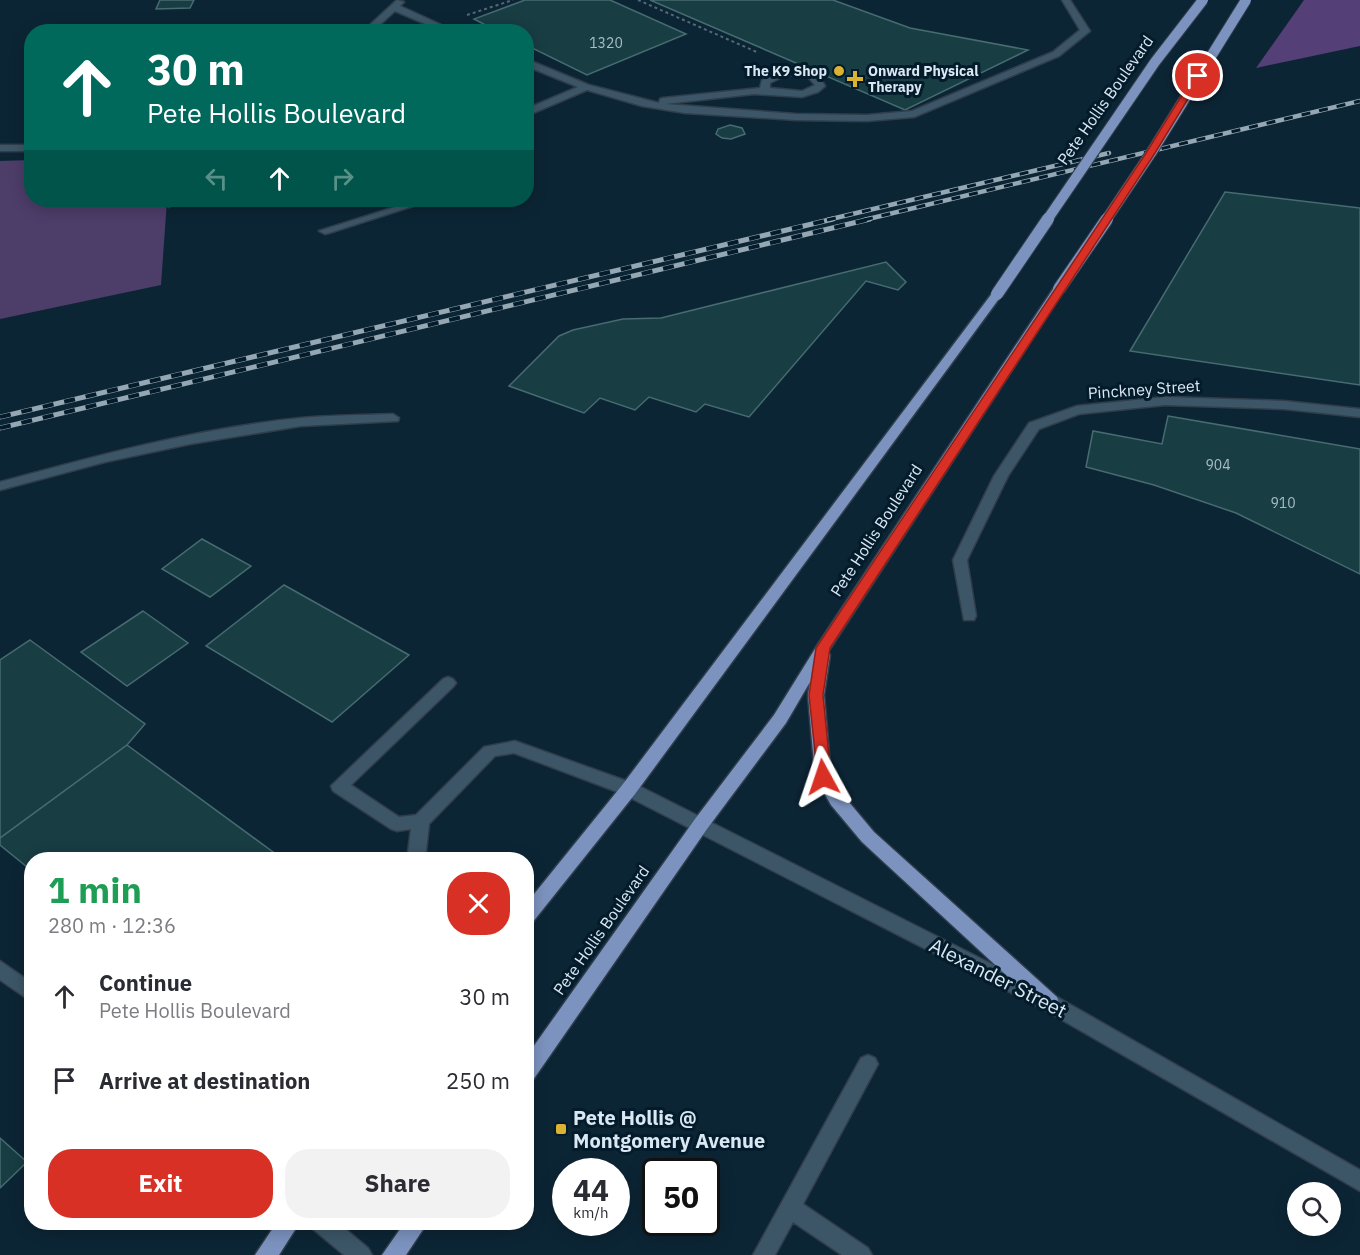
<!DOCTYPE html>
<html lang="en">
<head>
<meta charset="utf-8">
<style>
	body { margin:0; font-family:"IBM Plex Sans",sans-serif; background:#f2f2f3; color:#2b2b33; height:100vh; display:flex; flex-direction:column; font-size:22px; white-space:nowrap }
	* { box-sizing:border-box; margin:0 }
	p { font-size:20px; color:#7c7c81 }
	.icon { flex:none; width:33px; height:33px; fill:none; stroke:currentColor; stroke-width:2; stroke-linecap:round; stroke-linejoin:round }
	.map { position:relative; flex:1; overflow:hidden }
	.side { position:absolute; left:24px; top:852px; width:510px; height:378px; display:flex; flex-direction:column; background:#fff; border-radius:24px; box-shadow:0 3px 15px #0003 }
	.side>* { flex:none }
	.top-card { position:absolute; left:24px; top:24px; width:510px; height:183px; border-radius:24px; box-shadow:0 3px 15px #0003; background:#00695c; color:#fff; overflow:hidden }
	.fabs { position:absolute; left:1287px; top:1182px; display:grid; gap:12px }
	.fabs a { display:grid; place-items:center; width:54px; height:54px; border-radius:50%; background:#fff; box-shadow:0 3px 15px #0003; font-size:30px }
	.speed { position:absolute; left:552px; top:1158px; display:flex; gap:12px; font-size:30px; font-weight:700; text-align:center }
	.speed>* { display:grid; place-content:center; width:78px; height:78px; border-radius:50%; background:#fff; box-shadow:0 3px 15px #0003; line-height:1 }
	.speed small { font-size:15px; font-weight:400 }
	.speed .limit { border:3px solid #111; border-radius:9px; background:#fff; color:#111 }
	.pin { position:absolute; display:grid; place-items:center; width:51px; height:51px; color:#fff; margin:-26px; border:3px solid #fff; border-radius:50%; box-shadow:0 2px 6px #0007 }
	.me { position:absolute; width:66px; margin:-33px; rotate:355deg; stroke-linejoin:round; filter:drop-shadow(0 0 4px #0008) }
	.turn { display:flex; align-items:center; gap:21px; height:126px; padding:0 24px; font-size:27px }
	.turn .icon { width:78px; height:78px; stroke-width:2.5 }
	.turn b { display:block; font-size:42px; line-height:51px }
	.lanes { display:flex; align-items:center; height:57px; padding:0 24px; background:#0003; justify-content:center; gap:30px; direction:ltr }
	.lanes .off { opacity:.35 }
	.round { display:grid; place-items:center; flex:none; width:63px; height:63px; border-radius:24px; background:#f2f2f3 }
	.overview { display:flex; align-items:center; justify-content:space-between; height:102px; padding:0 24px }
	h1 { font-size:36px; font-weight:700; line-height:45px; color:#1e9e55 }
	.action { display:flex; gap:12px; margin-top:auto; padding:12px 24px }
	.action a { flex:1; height:69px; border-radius:24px; background:#d93025; color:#fff; font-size:24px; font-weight:700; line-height:69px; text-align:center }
	.action a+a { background:#f2f2f3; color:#2b2b33 }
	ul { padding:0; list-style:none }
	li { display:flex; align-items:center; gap:18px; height:84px; padding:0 24px }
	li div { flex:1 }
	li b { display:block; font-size:22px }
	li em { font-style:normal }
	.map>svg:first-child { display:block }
	.green { fill:#4d3d69 }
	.forest { fill:#543f76 }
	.building { fill:#183d43; stroke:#466b71; stroke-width:1.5 }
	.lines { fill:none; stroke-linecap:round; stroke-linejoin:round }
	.minor-casing { stroke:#303d4b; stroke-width:3 }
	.major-casing { stroke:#303d4b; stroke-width:3 }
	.path { stroke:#536977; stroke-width:2; stroke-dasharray:3 3; stroke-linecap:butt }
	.minor { fill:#3c5668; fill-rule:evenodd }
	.major { fill:#7c93bf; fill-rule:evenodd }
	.rail-far1-casing { stroke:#94a7b3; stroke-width:4.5 }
	.rail-casing { stroke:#94a7b3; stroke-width:5 }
	.rail-far1 { stroke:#031b2b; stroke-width:3; stroke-dasharray:9; stroke-linecap:butt }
	.rail { stroke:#031b2b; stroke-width:4; stroke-dasharray:11; stroke-linecap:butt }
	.major-bridge-far1-casing { stroke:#303d4b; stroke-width:12; stroke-linecap:butt }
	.major-bridge-casing { stroke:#303d4b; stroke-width:14; stroke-linecap:butt }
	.major-bridge-far1 { stroke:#7c93bf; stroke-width:10 }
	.major-bridge { stroke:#7c93bf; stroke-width:12 }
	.route { fill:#d93025; stroke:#8d1f18; stroke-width:1.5 }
	.poi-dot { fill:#dcb233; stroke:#031b2b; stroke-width:2 }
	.labels { text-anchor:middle; stroke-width:6; stroke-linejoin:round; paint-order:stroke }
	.number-label { font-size:14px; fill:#a9bdc7 }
	.far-poi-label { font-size:14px; font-weight:bold; fill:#d9e8f3; stroke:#031b2b; text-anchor:end }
	.street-label { font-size:16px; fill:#d9e8f3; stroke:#031b2b }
	.near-street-label { font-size:20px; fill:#d9e8f3; stroke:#031b2b }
	.near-poi-label { font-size:20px; font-weight:bold; fill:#d9e8f3; stroke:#031b2b; text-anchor:start }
</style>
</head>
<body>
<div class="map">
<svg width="1360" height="1255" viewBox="0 0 1360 1255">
	<rect width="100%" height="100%" fill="#0c2535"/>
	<path class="green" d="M31 160 32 200H167L161 285 0 319V161Z"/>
	<path class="forest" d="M1304 0H1360V46L1256 68Z"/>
	<path class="building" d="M160 0H194L190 8 156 9Z
		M525 0H610L686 34 587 75 526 45V32H499L474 19Z
		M650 0H833L910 28 1028 50 905 110Z
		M730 125 742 128 745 134 731 139 722 138 716 134 718 129Z
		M1225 192 1360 208V385L1130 351Z
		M886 262 906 282 898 290 866 281 749 417 705 404 696 412 649 397 635 410 600 398 584 413 509 386 559 336 573 330 623 319 661 318Z
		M1168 416 1360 449V574L1236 513 1154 485 1086 467 1093 431 1162 444Z
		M202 539 251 566 210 597 162 569Z
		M284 585 409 655 332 722 206 646Z
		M143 611 188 643 127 686 81 652Z
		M30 640 145 724 127 745 0 838V660Z
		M127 745 284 860H32V871L0 845V838Z
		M0 1138 27 1162 0 1188Z"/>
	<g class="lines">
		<g class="minor-casing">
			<path id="minor" d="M397 0 404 2 400 6 457 32H444L395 11 372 32H362Z
				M1062 0H1070L1090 31 1059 56 914 117 867 121 796 120 685 113 642 106 587 90 526 116V109L578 87 526 66V59L589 85 659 103 660 99 663 98 760 88 762 80C782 67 812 60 825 86L818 92 802 97 754 94 665 104 796 114 867 115 912 111 1053 52 1080 30ZM795 74 807 76 815 85 802 91 770 88V83L782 77Z
				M0 145H32V151H0Z
				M168 200H179L169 207 164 204Z
				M417 200H432L329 233 325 234 319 231Z
				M1165 397 1284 401 1360 409V417L1284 409 1165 405 1079 414 1039 429 1008 476 967 560 976 616 974 620H964L953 560 994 476 1029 423 1077 406Z
				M393 414 399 418 398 421 301 426 190 444 105 462 0 490V482C99 455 199 428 301 418 331 415 363 415 393 414Z
				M448 677 453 679 456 683 453 687 351 785 399 817 416 815 484 747 515 741 635 784 1057 997 1360 1170V1191L1043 1009 623 794 514 753 495 756 429 824 425 860H407L411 829 397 831 391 829 333 791 331 786 443 679Z
				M0 961 32 983V1002L0 980Z
				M868 1055 875 1058 878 1064 803 1204 868 1248 872 1255H842L793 1222 775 1255H753L861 1058Z
				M310 1222H337L368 1248 372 1255H344L313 1229Z"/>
		</g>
		<g class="major-casing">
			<path id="major" d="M1059 285 1065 289 828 652 830 655 824 695 831 776 843 795 874 832 1057 997 1059 1003 1057 1009 1050 1011 1043 1009 862 842 831 805 815 777 808 695 810 682 786 723 707 829 533 1080 526 1083V1057L695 819 774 715 818 644 1053 289Z
				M997 290 1003 294 1001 296 635 794 532 923 526 925V904L623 784 993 292Z
				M277 1222H300L279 1255H255Z
				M405 1222H428L406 1255H382Z"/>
		</g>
		<path class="path" d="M638 0 759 53
			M467 15 513 0"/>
		<use href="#minor" class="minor"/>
		<use href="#major" class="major"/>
		<g class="rail-far1-casing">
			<path id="rail-far1" d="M827 220 1109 153
				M864 220 1360 101"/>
		</g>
		<g class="rail-casing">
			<path id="rail" d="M0 417 833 219
				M0 428 870 219"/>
		</g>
		<use href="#rail-far1" class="rail-far1"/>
		<use href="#rail" class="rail"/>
		<g class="major-bridge-far1-casing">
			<path id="major-bridge-far1" d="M1047 220 1155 62 1203 0
				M1106 220 1151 153 1246 0"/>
		</g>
		<g class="major-bridge-casing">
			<path id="major-bridge" d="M1059 289 1107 219
				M997 294 1048 219"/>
		</g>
		<use href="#major-bridge-far1" class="major-bridge-far1"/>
		<use href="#major-bridge" class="major-bridge"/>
	</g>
	<path class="route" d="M1195 74 1202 76 1155 153 830 648 823 695 831 777 829 781H818L809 695 816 648 1146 153Z"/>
	<g class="poi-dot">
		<circle cx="839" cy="71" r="6"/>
		<path d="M852 70h6v6h6v6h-6v6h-6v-6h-6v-6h6z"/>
		<rect x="555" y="1123" width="12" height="12" rx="3"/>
	</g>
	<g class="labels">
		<g class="number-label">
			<text x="606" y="48">1320</text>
			<text x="1218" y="470">904</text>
			<text x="1283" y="508">910</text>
		</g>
		<g class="far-poi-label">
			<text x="827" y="76">The K9 Shop</text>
			<text x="868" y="76" text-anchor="start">Onward Physical<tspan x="868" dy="16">Therapy</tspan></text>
		</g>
		<g class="street-label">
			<text transform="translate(1105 100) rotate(-55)" y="6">Pete Hollis Boulevard</text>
			<text transform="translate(1144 389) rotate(-4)" y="6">Pinckney Street</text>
			<text transform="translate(876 530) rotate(-57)" y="6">Pete Hollis Boulevard</text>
			<text transform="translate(601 930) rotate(-55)" y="6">Pete Hollis Boulevard</text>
		</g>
		<g class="near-street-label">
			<text transform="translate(998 978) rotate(27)" y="7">Alexander Street</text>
		</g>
		<g class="near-poi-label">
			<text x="573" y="1125">Pete Hollis @<tspan x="573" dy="23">Montgomery Avenue</tspan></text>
		</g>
	</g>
</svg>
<div class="fabs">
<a><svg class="icon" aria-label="search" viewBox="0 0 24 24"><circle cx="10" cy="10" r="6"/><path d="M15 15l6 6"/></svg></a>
</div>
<div class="speed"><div>44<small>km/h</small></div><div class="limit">50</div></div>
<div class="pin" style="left:1198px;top:76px;background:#d93025"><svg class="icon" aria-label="arrive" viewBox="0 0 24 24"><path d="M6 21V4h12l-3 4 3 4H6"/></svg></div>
<svg class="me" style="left:823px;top:777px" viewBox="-20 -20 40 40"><path d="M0-17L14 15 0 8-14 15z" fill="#d93025" stroke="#fff" stroke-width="4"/></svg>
<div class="top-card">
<div class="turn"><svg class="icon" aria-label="ahead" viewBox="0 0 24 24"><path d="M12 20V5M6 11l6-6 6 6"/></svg><div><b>30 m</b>Pete Hollis Boulevard</div></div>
<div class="lanes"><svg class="icon off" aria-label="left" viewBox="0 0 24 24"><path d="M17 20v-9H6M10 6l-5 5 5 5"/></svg><svg class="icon" aria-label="ahead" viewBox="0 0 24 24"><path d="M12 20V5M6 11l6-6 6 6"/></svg><svg class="icon off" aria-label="right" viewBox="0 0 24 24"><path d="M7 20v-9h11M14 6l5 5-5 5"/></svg></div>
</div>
<section class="side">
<div class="overview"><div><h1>1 min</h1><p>280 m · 12:36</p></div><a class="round" style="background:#d93025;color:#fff"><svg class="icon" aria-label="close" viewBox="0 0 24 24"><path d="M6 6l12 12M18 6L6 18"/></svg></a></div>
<ul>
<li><svg class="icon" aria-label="ahead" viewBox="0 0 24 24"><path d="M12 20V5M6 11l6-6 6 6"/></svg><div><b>Continue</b><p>Pete Hollis Boulevard</p></div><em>30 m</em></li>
<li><svg class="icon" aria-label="arrive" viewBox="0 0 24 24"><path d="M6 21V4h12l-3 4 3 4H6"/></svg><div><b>Arrive at destination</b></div><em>250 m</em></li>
</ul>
<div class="action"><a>Exit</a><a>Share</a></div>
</section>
</div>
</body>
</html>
